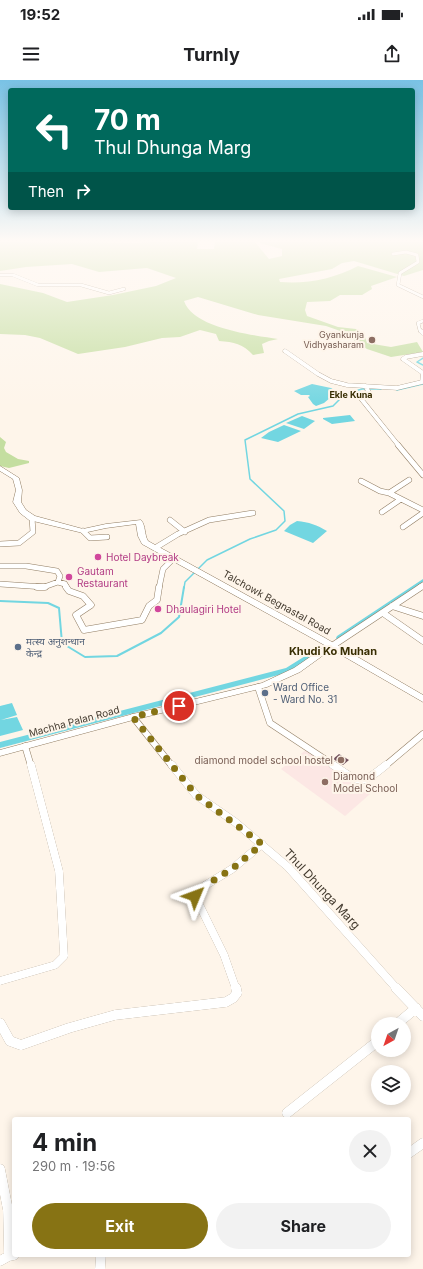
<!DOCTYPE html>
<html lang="en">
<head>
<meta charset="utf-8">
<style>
	body { margin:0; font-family:Inter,"Noto Sans Devanagari",sans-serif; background:#f2f2f2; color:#202124; height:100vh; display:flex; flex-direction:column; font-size:15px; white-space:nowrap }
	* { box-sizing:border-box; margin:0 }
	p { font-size:13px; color:#757577 }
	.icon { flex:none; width:22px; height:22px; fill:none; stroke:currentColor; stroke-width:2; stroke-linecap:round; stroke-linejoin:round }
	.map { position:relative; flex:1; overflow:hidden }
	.panel { position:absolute; left:12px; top:1037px; width:399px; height:140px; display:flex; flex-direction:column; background:#fff; border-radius:4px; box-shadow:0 2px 10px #0003 }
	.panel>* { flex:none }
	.guide { position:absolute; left:8px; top:8px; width:407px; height:122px; border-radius:4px; box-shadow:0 2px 10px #0003; background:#00695c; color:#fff; overflow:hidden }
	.needle { width:26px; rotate:220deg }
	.buttons { position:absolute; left:371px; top:937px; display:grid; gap:8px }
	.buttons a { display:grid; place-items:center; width:40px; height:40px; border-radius:50%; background:#fff; box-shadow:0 2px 10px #0003; font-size:20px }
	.pin { position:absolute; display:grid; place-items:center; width:34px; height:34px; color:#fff; margin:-17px; border:2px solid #fff; border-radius:50%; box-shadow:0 1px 4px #0007 }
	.me { position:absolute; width:44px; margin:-22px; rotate:46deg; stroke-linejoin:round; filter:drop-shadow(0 0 3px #0008) }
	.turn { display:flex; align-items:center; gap:14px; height:84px; padding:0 20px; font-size:18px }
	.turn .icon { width:52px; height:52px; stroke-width:2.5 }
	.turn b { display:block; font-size:28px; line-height:34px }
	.then { display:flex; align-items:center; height:38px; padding:0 20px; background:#0003; gap:8px; font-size:15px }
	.round { display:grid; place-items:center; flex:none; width:42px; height:42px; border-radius:21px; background:#f2f2f2 }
	.headline { display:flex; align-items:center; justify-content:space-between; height:68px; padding:0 20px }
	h1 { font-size:24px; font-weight:700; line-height:30px }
	.primary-button { display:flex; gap:8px; margin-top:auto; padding:8px 20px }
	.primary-button a { flex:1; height:46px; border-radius:24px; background:#877314; color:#fff; font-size:16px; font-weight:700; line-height:46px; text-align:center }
	.primary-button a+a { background:#f2f2f2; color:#202124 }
	.status { display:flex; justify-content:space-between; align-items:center; height:28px; padding:0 20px; background:#fff; direction:ltr }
	.status svg { height:11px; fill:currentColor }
	header { display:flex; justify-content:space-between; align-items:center; height:52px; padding:0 20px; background:#fff; font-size:18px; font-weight:700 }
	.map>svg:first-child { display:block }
	.education { fill:#fce7e4 }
	.green { fill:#c4dea0 }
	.water { fill:#72d6e1 }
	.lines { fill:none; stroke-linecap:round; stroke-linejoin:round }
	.stream-far1 { stroke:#72d6e1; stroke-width:1.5 }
	.stream { stroke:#72d6e1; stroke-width:2 }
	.canal { fill:#72d6e1; fill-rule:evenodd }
	.building { fill:#72525e }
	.minor-far5-casing { stroke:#917d63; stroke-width:3.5 }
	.minor-far4-casing { stroke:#917d63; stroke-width:4.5 }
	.minor-far3-casing { stroke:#917d63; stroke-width:6 }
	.minor-far2-casing { stroke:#917d63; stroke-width:7 }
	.minor-far1-casing { stroke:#917d63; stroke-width:8 }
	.minor-casing { stroke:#917d63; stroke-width:10 }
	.tertiary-casing { stroke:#917d63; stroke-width:1 }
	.secondary-casing { stroke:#917d63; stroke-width:1 }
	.minor-far5 { stroke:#fff; stroke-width:3 }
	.minor-far4 { stroke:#fff; stroke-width:4 }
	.minor-far3 { stroke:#fff; stroke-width:5 }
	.minor-far2 { stroke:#fff; stroke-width:6 }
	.minor-far1 { stroke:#fff; stroke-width:8 }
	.minor { stroke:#fff; stroke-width:10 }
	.tertiary { fill:#fff; fill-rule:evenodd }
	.secondary { fill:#fff; fill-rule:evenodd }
	.route { stroke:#877314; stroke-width:7; stroke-dasharray:0 12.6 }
	.education-dot { fill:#8d6e63; stroke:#fef5ea; stroke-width:1.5 }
	.hotel-dot { fill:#d1479c; stroke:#fef5ea; stroke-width:1.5 }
	.service-dot { fill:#5c6f8a; stroke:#fef5ea; stroke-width:1.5 }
	.labels { text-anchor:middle; stroke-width:4; stroke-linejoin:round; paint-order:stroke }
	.far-education-label { font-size:9px; fill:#785e54; stroke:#fef5ea; text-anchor:end }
	.far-neighbourhood-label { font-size:9px; font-weight:bold; fill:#382e03; stroke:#fef5ea }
	.hotel-label { font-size:10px; fill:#b23c85; stroke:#fef5ea; text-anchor:start }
	.street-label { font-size:10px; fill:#443b2f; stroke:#fef5ea }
	.service-label { font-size:10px; fill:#4e5e75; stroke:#fef5ea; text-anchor:start }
	.education-label { font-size:10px; fill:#785e54; stroke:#fef5ea; text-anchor:end }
	.neighbourhood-label { font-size:11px; font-weight:bold; fill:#382e03; stroke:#fef5ea }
	.near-street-label { font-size:12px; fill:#443b2f; stroke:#fef5ea }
</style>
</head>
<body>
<div class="status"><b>19:52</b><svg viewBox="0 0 49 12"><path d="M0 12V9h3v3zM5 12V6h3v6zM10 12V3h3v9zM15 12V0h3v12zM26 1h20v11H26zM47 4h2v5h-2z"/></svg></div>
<header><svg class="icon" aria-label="menu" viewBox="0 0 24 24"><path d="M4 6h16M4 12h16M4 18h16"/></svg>Turnly<svg class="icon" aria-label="share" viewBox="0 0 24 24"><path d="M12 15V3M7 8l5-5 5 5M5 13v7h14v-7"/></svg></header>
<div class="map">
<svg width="423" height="1189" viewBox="0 0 423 1189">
	<rect width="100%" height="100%" fill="#fef5ea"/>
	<path class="education" d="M306 670 370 714 345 736 281 689Z"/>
	<path class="green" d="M0 162 139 163 152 162H198L197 169H214L215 162H255L269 179 282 176V169L260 163 261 162H423V190L404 196 354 181 342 183 332 189 279 199 280 202C308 204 333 199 358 186L397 197 371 206 372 209 362 215H340L330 221 307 222 305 230 307 236 338 247 356 249 365 257 367 263 391 267 417 262 423 272 391 277 367 269 355 261 346 253 326 246 258 235 198 217 184 221C193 248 252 255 278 259L269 261 262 264 264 273 253 275C243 264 234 262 219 261L216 254 200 250 180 257 162 258 125 267 78 274 40 258 25 255 0 254V204L43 213 67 222 113 215 156 206 176 198 147 188 99 192 72 184 26 187 0 191Z
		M0 357 6 362 4 368 6 372 18 379 29 381V383L9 388 0 386Z"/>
	<path class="water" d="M312 304 331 308 337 312 324 323 316 326 313 324 308 317 310 316 309 315H301L294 311Z
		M350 335 355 341 332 344 323 339V338Z
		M302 336 315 341 304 349 286 343Z
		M284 345 301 351 278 362 261 358 269 352Z
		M297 441C309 442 317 445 327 451L313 463 284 451 290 445Z
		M12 623 17 635 1 640 17 637 23 650 0 656V626Z"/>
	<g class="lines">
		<path class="stream-far1" d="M423 278 417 282 423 285
			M397 310 423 304
			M184 508 185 502 207 480 250 459 276 450 285 441 284 431 250 399 245 360 298 334 333 326 345 314 362 309H381"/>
		<path class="stream" d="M0 521 48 523 59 528 62 563 85 577 117 576 161 553 179 537 184 507"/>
		<path class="canal" d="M423 499V504L341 560H337L336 558 337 556Z
			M318 568H320L323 570 290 592 0 668V662L286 588Z"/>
	</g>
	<path class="building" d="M339 674 349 680 343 685 333 679Z"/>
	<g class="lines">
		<g class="minor-far5-casing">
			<path id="minor-far5" d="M393 174 406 172 417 175 418 182 400 193 398 205 423 217
				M0 195H13L38 205H81L109 213 124 209
				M422 252 420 251 418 243 423 241"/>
		</g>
		<g class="minor-far4-casing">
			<path id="minor-far4" d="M421 251 423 253
				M285 271 318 294 331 301 347 305 397 308 422 302 423 293 403 279 406 277 423 274
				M365 306 369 312 358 315 399 366"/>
		</g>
		<g class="minor-far3-casing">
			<path id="minor-far3" d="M398 365 423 395
				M361 401 380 411 389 413
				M401 419 389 413 409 400
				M382 432 401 419 423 430
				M170 440 185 452
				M403 447 423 433
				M83 451 90 458 107 457
				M0 464 19 463 33 452 32 438
				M155 468 178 454 209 440 253 433
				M0 486H26L57 491 60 496 58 502
				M0 504 44 507 58 502 65 504 67 508
				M159 508 163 489 174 478
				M419 508 423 505"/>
		</g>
		<g class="minor-far2-casing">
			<path id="minor-far2" d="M37 507H45
				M66 507 69 511 83 516 91 525 76 535 84 550 142 540 149 526 157 520 159 507
				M392 526 423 536
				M383 533 423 561
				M332 566 421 507
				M258 607 270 643 335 686
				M133 637 172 686
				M25 666 31 686
				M385 686 423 654"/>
		</g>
		<g class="minor-far1-casing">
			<path id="minor-far1" d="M172 685 196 715 235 742 288 787 397 909
				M333 685C361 703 359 707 386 685
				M0 901 55 885 64 876 59 791 31 685
				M236 909 224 875 195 816 196 811 232 789 262 764"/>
		</g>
		<g class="minor-casing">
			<path id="minor" d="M396 908 423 936
				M0 943 10 961 21 965 69 948 115 935 226 922 233 918 237 913 236 908
				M397 944 416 928
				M287 1033 378 961
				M409 1073 423 1063
				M0 1089 8 1130 9 1176 14 1175
				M0 1181 9 1176
				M100 1189 101 1175"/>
		</g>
		<g class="tertiary-casing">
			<path id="tertiary" d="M329 564H335L336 566 300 592 267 607 133 640 0 676V670L133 634 262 603 294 588Z"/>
		</g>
		<g class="secondary-casing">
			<path id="secondary" d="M0 386 19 398 22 410 21 422 26 430 35 436 83 449 106 444 141 440C146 446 144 454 148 461L325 558 423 615V622L319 562 142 464 138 456 136 444 106 448 83 453 29 440 20 433 13 422 16 410 13 399 0 391Z"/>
		</g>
		<use href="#minor-far5" class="minor-far5"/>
		<use href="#minor-far4" class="minor-far4"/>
		<use href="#minor-far3" class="minor-far3"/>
		<use href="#minor-far2" class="minor-far2"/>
		<use href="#minor-far1" class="minor-far1"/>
		<use href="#minor" class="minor"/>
		<use href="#tertiary" class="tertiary"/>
		<use href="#secondary" class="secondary"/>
	</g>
	<linearGradient id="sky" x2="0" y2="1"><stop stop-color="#79c2e5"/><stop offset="0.49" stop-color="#fffaf6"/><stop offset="1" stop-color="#fffaf6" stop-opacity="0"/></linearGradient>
	<rect width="423" height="328" fill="url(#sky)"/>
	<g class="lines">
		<path class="route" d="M179 626 133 637 196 715 262 764 232 789 196 811 195 816"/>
	</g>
	<g class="education-dot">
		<circle cx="372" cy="260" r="4"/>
		<circle cx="341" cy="680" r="4"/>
		<circle cx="325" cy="702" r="4"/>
	</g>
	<g class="hotel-dot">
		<circle cx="98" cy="477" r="4"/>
		<circle cx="69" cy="497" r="4"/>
		<circle cx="158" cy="529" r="4"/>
	</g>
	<g class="service-dot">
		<circle cx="18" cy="567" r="4"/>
		<circle cx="265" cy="613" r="4"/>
	</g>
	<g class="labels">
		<g class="far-education-label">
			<text x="364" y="258">Gyankunja<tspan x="364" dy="10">Vidhyasharam</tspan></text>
		</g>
		<g class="far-neighbourhood-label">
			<text x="351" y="318">Ekle Kuna</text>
		</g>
		<g class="hotel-label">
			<text x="106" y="481">Hotel Daybreak</text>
			<text x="77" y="495">Gautam<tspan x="77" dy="12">Restaurant</tspan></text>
			<text x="166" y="533">Dhaulagiri Hotel</text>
		</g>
		<g class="street-label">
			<text transform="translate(277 522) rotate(29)" y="4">Talchowk Begnastal Road</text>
			<text transform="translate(74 641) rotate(-15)" y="4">Machha Palan Road</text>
		</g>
		<g class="service-label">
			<text x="26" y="565">मत्स्य अनुशन्धान<tspan x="26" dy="12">केन्द्र</tspan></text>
			<text x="273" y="611">Ward Office<tspan x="273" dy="12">- Ward No. 31</tspan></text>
		</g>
		<g class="education-label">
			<text x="333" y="684">diamond model school hostel</text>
			<text x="333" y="700" text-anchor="start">Diamond<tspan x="333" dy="12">Model School</tspan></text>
		</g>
		<g class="neighbourhood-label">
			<text x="333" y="575">Khudi Ko Muhan</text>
		</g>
		<g class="near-street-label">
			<text transform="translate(322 809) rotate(47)" y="4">Thul Dhunga Marg</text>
		</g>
	</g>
</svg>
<div class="buttons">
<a><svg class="needle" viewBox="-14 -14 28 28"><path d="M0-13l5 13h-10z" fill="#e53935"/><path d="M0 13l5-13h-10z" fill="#757577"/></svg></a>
<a><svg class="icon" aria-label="layers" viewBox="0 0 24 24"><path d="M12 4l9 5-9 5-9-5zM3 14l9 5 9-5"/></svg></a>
</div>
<div class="pin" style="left:179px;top:626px;background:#d93025"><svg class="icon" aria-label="arrive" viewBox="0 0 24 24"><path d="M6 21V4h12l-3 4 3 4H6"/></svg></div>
<svg class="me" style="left:195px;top:816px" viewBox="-20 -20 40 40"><path d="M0-17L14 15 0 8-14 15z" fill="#877314" stroke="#fff" stroke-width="4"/></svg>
<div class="guide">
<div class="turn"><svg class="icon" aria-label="left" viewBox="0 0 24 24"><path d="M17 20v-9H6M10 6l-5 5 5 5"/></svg><div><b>70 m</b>Thul Dhunga Marg</div></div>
<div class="then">Then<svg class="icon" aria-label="right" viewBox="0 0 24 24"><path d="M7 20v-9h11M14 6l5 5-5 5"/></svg></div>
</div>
<section class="panel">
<div class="headline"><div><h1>4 min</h1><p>290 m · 19:56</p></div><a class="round"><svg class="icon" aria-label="close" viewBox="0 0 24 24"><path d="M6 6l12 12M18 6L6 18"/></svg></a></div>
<div class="primary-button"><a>Exit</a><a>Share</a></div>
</section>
</div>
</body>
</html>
